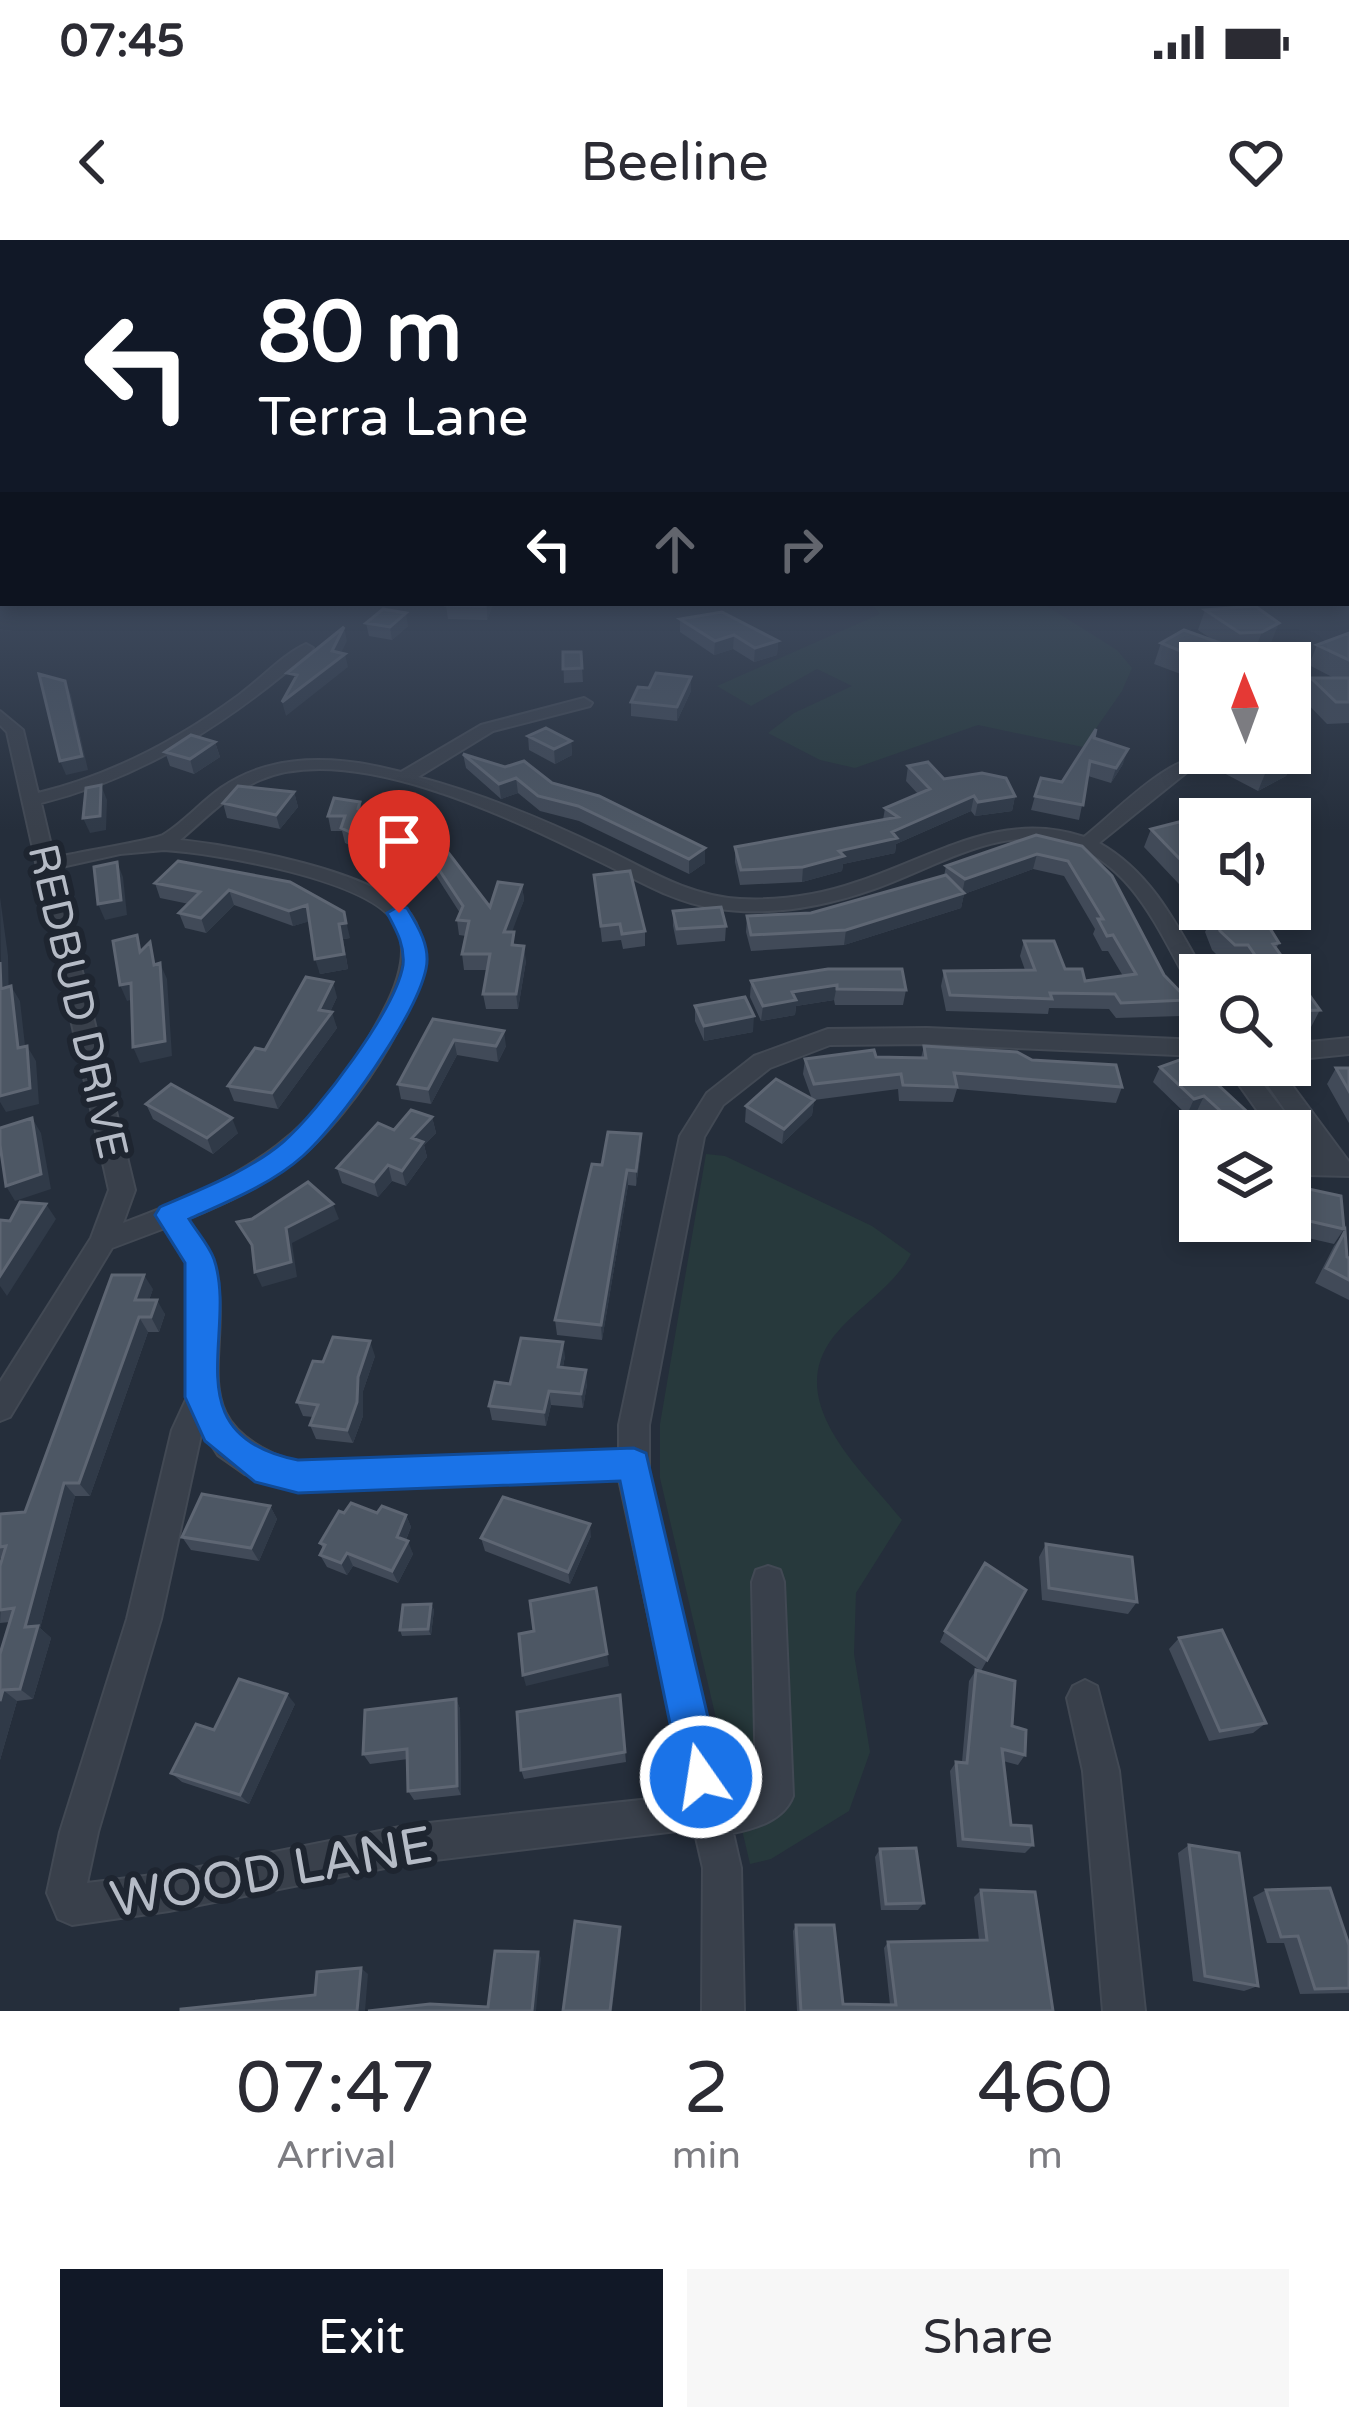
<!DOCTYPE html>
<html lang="en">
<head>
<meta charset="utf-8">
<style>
	body { margin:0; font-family:"Varela Round",sans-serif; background:#f7f7f7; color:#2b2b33; height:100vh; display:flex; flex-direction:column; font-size:45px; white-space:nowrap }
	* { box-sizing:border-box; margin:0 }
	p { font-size:39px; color:#7c7c81 }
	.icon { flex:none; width:66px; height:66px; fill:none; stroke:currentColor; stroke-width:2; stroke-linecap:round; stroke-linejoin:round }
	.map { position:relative; height:1771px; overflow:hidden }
	.side { display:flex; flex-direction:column; background:#fff; flex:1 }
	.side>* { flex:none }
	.banner { position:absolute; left:0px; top:0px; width:1350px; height:366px; box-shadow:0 6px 18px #0003; background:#111827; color:#fff; overflow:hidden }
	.needle { width:78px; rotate:359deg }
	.controls { position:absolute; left:1179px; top:402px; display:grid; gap:24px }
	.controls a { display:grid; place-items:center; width:132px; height:132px; border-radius:0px; background:#fff; box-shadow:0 6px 18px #0003; font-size:60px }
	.pin { position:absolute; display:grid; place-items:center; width:102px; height:102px; color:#fff; margin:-123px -51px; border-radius:50% 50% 50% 0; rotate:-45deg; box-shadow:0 0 12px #0007 }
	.pin .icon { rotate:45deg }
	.me { position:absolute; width:132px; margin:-66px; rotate:347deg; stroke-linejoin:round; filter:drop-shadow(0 0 9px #0008) }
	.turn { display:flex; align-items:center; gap:42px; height:252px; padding:0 60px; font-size:54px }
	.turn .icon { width:156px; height:156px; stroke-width:2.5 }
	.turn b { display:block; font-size:84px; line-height:102px }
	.lanes { display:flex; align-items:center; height:114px; padding:0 60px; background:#0003; justify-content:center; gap:60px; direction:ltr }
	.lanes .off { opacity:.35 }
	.eta { display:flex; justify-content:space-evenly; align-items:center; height:204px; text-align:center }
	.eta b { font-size:72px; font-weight:600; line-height:84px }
	.button { display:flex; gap:24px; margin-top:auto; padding:24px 60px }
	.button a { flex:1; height:138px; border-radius:0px; background:#111827; color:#fff; font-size:48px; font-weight:600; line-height:138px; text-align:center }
	.button a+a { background:#f7f7f7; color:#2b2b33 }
	.status { display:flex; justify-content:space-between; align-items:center; height:84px; padding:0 60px; background:#fff; direction:ltr }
	.status svg { height:33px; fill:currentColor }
	header { display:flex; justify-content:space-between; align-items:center; height:156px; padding:0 60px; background:#fff; font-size:54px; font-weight:600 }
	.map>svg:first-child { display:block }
	.green { fill:#27393c }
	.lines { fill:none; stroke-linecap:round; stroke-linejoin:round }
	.minor-casing { stroke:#424954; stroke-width:4 }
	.minor { fill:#39404b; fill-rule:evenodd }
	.wall { fill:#414a58 }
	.shaded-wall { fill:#303a48 }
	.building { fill:#4d5764; stroke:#5e6673; stroke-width:3 }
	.route { fill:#1a73e8; stroke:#114b97; stroke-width:3 }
	.labels { text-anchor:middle; stroke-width:12; stroke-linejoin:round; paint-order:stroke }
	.street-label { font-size:42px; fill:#b5bbc6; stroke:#1e2530 }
	.near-street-label { font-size:51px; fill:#b5bbc6; stroke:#1e2530 }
</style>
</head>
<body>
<div class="status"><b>07:45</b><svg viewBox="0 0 49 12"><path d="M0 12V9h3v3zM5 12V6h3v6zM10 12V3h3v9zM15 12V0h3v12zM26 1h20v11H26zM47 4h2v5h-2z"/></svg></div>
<header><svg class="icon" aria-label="back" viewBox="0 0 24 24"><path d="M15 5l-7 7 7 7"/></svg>Beeline<svg class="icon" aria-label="heart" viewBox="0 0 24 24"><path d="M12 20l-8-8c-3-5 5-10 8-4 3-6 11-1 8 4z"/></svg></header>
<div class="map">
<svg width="1349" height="1771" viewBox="0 0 1349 1771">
	<rect width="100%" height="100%" fill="#252e3b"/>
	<path class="green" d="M871 363H1042L1117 410 1132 428 1122 451 1083 507 978 485 855 528 820 520 768 493 794 473 852 446 817 429 751 466 717 446 880 374Z
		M706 914 725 916 872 986 911 1014C892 1049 858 1066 834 1096 782 1162 862 1230 902 1280L856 1353 854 1414 870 1512 849 1571 771 1619 750 1624 660 1238V1184Z"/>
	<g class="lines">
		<g class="minor-casing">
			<path id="minor" d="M306 404 313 408 311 411C231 481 145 537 41 563L54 618C73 613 154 600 163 595 184 582 201 562 221 548 274 511 341 516 401 532L481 485 584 458 592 463 590 466 493 491 418 537C482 554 545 580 605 609 650 631 689 656 740 659 780 661 820 655 857 642 933 617 1002 569 1084 597 1124 565 1169 513 1219 513L1192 528 1099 603C1151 632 1177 685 1205 735H1200V751L1192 749C1159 693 1134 623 1065 603 998 584 935 628 874 649 823 667 767 677 713 668 668 661 630 635 588 616 506 576 350 501 260 540 229 553 205 579 180 600 235 606 378 631 411 675 455 736 347 880 299 918 265 945 226 963 187 979 196 992 207 1005 212 1019 241 1110 170 1182 298 1223L619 1210V1185L680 896 707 853 754 816 828 789 927 788 1200 800V816L927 804 830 805 770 828 723 865 704 897 649 1185V1236L725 1557 756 1547 752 1342 756 1330 768 1326 780 1330 784 1342 793 1556C784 1580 757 1588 733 1593L741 1628 744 1771H702L703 1628 695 1593 677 1591 410 1623 169 1671 72 1685 58 1679 47 1653 60 1592 127 1379 172 1190 190 1151 187 1023 165 988 112 1008 10 1177 0 1181V1142L91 998 109 950 7 492 0 485V471L23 490 38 553C112 535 179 499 239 455 261 439 282 415 306 404ZM164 610C214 613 369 639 395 683 411 710 397 745 384 770 320 895 249 936 123 983L135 950 57 628 120 614ZM202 1190 218 1215 245 1234 298 1251 619 1239 687 1555 410 1585 169 1633 87 1643 98 1592 161 1379Z
				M1349 798V814L1290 820V804Z
				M1225 825H1248L1303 896 1254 825H1277L1349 922V936L1307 935 1290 914V891H1272Z
				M1085 1440 1097 1446 1119 1531 1145 1771H1103L1083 1531 1067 1458 1073 1446Z"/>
		</g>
		<use href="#minor" class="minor"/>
	</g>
	<path class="wall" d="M447 363H493V365L487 380 448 379 446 365Z
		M1255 366 1271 403 1254 412 1232 414 1219 405 1200 423V429L1186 436 1154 424 1161 403 1213 400 1198 390 1205 370Z
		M680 379 778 401 777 415 754 422 733 409 714 415 680 392Z
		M366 383 408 386 392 400 369 396Z
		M1349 393V483L1327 484 1303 459 1311 438H1334L1309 425 1317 405Z
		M563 412H581L583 442 564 443Z
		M691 451 677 481 631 476V462Z
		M528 496 571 501 572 515 555 524 529 510Z
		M1094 498 1123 524 1111 543 1088 536 1079 580 1031 570 1035 556 1062 542Z
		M215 502 220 517 194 534 170 526 165 512Z
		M1224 513H1290L1296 514 1286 536 1258 551 1218 530Z
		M463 514 552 543 705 623 689 634 579 581 540 571 518 553 501 559 466 528Z
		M908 526 944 539 1015 556 1012 571 975 576 971 571 896 604 895 613 843 624 842 631 802 642 740 645 735 622V607L883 580 885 568 918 554 906 541Z
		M294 552 298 567 280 589 227 578 223 563Z
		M360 562 362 571 447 611 490 667 522 645 524 660 511 692 515 706 526 721 518 769H486L483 754 488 730H464L462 714 466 696 459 695 457 680 460 673 435 634 426 640 345 603 342 591H331L328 576Z
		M1151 589 1200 602V669H1258L1279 703 1276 709 1320 770 1310 789 1290 790V735H1247L1239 724H1226L1212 710 1205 692 1209 684 1195 661 1144 607Z
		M1082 606 1164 735 1188 760 1181 776 1116 778 1109 769 1049 768 1048 774 946 771 941 746 944 731 1025 730 1020 716 1024 701 1065 729 1085 741 1123 736 1108 711H1102L1093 694 1095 689 1064 636 1033 629 964 654 961 668 844 705 751 711 746 692 747 676 811 673 944 636 946 626Z
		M178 621 350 698 343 699 348 729 320 734 309 681 293 686 234 665 206 693 185 688 179 673 189 664 160 658 155 643Z
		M594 635 645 691V706L623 709 621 700 602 702Z
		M673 671 726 686 725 701 677 705 673 686Z
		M751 741 906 750 903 765H835L834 760 796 766 795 775 761 781 750 757Z
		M337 757 330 772 337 788 278 869 234 861 228 846 265 810Z
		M695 766 753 792 704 801 695 781Z
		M433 779 506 806 498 822 457 815 431 864 401 859 398 844Z
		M924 806 1032 820 1122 847 1116 863 957 849 953 862 899 861 898 849 814 860 812 875 782 904 745 882 746 866 812 859 803 834 805 819 876 817 921 818Z
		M1160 827 1263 891 1216 889 1197 871 1187 875 1153 842Z
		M1336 828H1349V883L1327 844Z
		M146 864 238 893 213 914 153 879Z
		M432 877 436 893 424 905 427 917 406 946 392 941 378 957 342 943 337 928 394 890Z
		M1200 891V919L1192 906Z
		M641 909 636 946 628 945 602 1100 557 1095 555 1080 602 925Z
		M1290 945 1344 989 1334 1004 1282 992V981H1290Z
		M1345 991 1347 1017 1349 1018V1060L1315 1043 1334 1006Z
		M153 1049 149 1060 165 1074 159 1092H148L90 1256H75L40 1388 51 1398 33 1459 17 1461 0 1520V1414L10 1382 0 1383 2 1320 0 1318V1274L25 1272Z
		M375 1116 363 1151V1176L353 1203 316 1199 310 1185 313 1177 303 1176 297 1162 323 1122Z
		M565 1116 563 1127 587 1144 583 1168 551 1165 546 1186 492 1180 489 1166 510 1144Z
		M270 1266 277 1279 259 1321 191 1310 182 1297Z
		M344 1273 406 1275 411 1287 406 1300 413 1314 398 1343 353 1326 347 1335 327 1327 320 1315 323 1309 320 1303Z
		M591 1296 570 1344 485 1311 481 1298Z
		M1046 1304 1137 1362 1128 1374 1042 1360 1039 1317Z
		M1026 1350 981 1431 940 1402 945 1391Z
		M431 1364 434 1370 431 1395 402 1396 400 1390Z
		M1179 1398 1266 1483 1253 1493 1209 1501 1169 1409Z
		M976 1430 1012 1486 1025 1515 1018 1525 1003 1521 1011 1585 1033 1605 1025 1613 957 1607 950 1531 956 1522H962L969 1441Z
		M620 1455 626 1522 524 1539 521 1530Z
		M456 1459 460 1469 461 1555 414 1560 408 1551V1519L370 1524 363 1514Z
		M295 1464 249 1564 182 1542 171 1533 214 1490Z
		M1189 1605 1258 1746 1244 1751 1193 1741 1178 1613Z
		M880 1609 924 1663 918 1670H881L875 1617Z
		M981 1650 1053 1771H797L793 1691 796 1685 843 1764 890 1765 884 1708 888 1702 979 1700 974 1657Z
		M1266 1650 1349 1705V1753L1300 1754 1284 1703H1267L1253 1657Z"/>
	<path class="shaded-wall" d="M487 363H493V365L487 380Z
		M406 373 408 386 392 400 390 387Z
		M1279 383 1271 403 1254 412 1262 392Z
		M344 387 347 401 338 419 345 414 348 427 286 476 282 462 332 411Z
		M734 395 733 409 714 415 715 401Z
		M778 401 777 415 754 422 755 408Z
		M1220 403 1213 423H1200V429L1186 436 1193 416Z
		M691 437V451L677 481V467Z
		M65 441 71 455 88 530 66 535 60 521Z
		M571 501 572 515 555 524 554 509Z
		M215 502 220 517 194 534 190 519Z
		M1128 509 1123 524 1111 543 1116 528Z
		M1296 514 1286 536 1258 551 1267 529Z
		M516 538 518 553 501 559 499 544Z
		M101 545 107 560 106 590 90 593 83 578Z
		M294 552 298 567 280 589 276 575Z
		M974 556 971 571 896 604 895 613 843 624 842 631 802 642 803 627 839 611 892 592Z
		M1015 556 1012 571 975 576 978 562Z
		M705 608V623L689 634V619Z
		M1037 614 1033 629 964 654 961 668 844 705 846 690 962 654 965 639Z
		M432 619 435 634 426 640 423 625Z
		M117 622 123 637 127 675 105 680 98 664Z
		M522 645 524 660 506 708 504 692Z
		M229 650 234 665 206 693 201 678Z
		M0 657 8 716 9 764 1 749Z
		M307 665 311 681 293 686 289 671Z
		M344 672 350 698 343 699 348 729 320 734 315 719 339 684Z
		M524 706 526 721 518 769 516 754Z
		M160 723 167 739 172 816 140 823 133 807Z
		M333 742 337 757 326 781 332 772 337 788 278 869 272 853 319 770Z
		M131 743 138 758 127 761 120 745Z
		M837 745 834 760 796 766 795 775 761 781 763 766 792 752Z
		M11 746 20 761 27 823 18 808Z
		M754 776 753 792 704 801V786Z
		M504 791 506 806 498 822 496 806Z
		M454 800 457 815 431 864 428 849Z
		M27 806 36 821 39 864 6 872 0 862V856Z
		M1204 856 1197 871 1187 875 1194 859Z
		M814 860 812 875 782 904 784 889Z
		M432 877 436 893 424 905 427 917 406 946 402 931 412 898Z
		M32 878 41 893 51 949 15 961 6 946Z
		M232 878 238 893 213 914 207 898Z
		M641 894V909L636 946V931Z
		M388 925 392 941 378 957 374 942Z
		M627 930 628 945 602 1100 601 1085Z
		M46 964 56 979 7 1056 0 1046V1036Z
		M333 964 339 979 292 1003 297 1037 262 1047 255 1032 286 988Z
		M144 1035 153 1049 144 1074 135 1060Z
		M157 1060 165 1074 159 1092 151 1077Z
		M139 1077 148 1092 90 1256 79 1243Z
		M370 1101 375 1116 363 1151V1176L353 1203 347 1190 358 1137Z
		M563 1102 565 1116 560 1141 558 1127Z
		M586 1130 587 1144 583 1168 581 1154Z
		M549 1151 551 1165 546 1186 544 1172Z
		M64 1243 75 1256 40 1388 51 1398 33 1459 20 1449 25 1387Z
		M270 1266 277 1279 259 1321 251 1308Z
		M406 1275 411 1287 402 1309 397 1297Z
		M590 1284 591 1296 570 1344 568 1332Z
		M408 1301 413 1314 398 1343 392 1331Z
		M347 1313 353 1326 347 1335 341 1323Z
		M431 1364 434 1370 431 1395 428 1389Z
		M607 1414 609 1426 526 1446 523 1435Z
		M3 1450 17 1461 0 1520V1461Z
		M287 1454 295 1464 249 1564 240 1555Z
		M456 1459 460 1469 461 1555 457 1546Z
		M620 1687 621 1694 612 1771H610Z
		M538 1712 541 1718 536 1771H532Z
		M361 1728 368 1734 365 1771H357Z"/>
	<path class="building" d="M447 363H487L485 366 446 365Z
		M1255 366 1279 383 1262 392 1240 393 1205 370Z
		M383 369 406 373 390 387 366 383Z
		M722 372 778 401 755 408 734 395 715 401 680 379Z
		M344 387 332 411 345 414 282 462 297 435 287 433Z
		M1184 390 1220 403 1193 416 1161 403Z
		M1349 393V420L1317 405Z
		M563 412H581L582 428 563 429Z
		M656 433 691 437 677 467 631 462 638 447 649 448Z
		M39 434 65 441 82 516 60 521Z
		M1311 438H1349V462H1336Z
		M546 488 571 501 554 509 528 496Z
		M1096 489 1094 498 1128 509 1116 528 1090 521 1083 565 1035 556 1041 538 1062 542Z
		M191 495 215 502 190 519 165 512Z
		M1290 512 1296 514 1267 529 1235 513Z
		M463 514 505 527 524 521 552 543 599 556 705 608 689 619 578 566 538 556 516 538 499 544Z
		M928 522 944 539 982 533 1006 538 1015 556 978 562 974 556 892 592 897 598 839 611 844 616 803 627 741 630 735 607 898 577 885 568 930 549 908 526Z
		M101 545 100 576 83 578 86 548Z
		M238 546 294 552 276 575 223 563Z
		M334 558 360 562 358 569 447 611 490 667 498 642 522 645 504 692H514L512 705 524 706 516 754H483L490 714H462L469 681 457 680 463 666 432 619 423 625 341 588 345 576H328Z
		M1179 582 1200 602V640L1151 589Z
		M1036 595 1082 606 1112 636 1164 735 1188 760 1121 763 1115 754 1050 753 1052 759 950 755 944 731 1035 730 1024 701H1054L1065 729H1082L1085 741 1136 734 1113 695 1107 696 1098 679H1103L1068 621 1037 614 965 639 946 626Z
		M178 621 290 642 344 672 346 683 339 684 344 714 315 719 307 665 289 671 229 650 201 678 179 673 200 652 155 643Z
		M117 622 121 660 98 664 94 627Z
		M630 631 645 691 622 694 620 684 601 686 594 635Z
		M946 635 964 653 846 690 751 695 747 676 811 673Z
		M721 667 726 686 677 689 673 671Z
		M1220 669H1258L1279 703 1273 704 1320 770 1294 771 1290 766V735H1269L1248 705H1235L1220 691 1213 673 1222 672Z
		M137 695 140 712 150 702 154 725 160 723 165 801 133 807 131 743 120 745 113 701Z
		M0 722 1 749 11 746 18 808 27 806 30 848 0 856Z
		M828 729H902L906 750 837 749V745L792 752 796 760 763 766 751 741Z
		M306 737 333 742 319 770 332 772 272 853 228 846 255 808 265 810Z
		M745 757 754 776 704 786 695 766Z
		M433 779 504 791 496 806 454 800 428 849 398 844Z
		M924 806 1017 812 1032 820 1116 825 1122 847 954 833 957 847 903 845 901 834 814 844 805 819 874 810 876 817 926 818Z
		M1188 817 1256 880 1263 891H1200L1237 886 1204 856 1194 859 1160 827Z
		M1336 828H1349V851Z
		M776 839 814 860 784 889 746 866Z
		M171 844 232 878 207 898 146 864Z
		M411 870 432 877 412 898 423 902 402 931 388 925 374 942 337 928 378 883 394 890Z
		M32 878 41 934 6 946 0 905V888Z
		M608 892 641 894 636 931 627 930 601 1085 555 1080 592 924 602 925Z
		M308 942 333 964 286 988 291 1022 255 1032 252 1005 237 982 252 979Z
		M1290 945 1341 956 1344 989 1292 977Z
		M20 962 46 964 0 1036V980L10 981Z
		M1345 991 1347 1017 1349 1018V1040L1326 1028Z
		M112 1035H144L135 1060H157L151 1077H139L79 1243H64L25 1387 38 1386 20 1449 3 1450 0 1461V1414L14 1368 0 1370V1326L6 1306 0 1307V1274L25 1272Z
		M333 1097 370 1101 358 1137 357 1162 347 1190 310 1185 318 1165 297 1162 313 1121 323 1122Z
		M521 1098 563 1102 558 1127 586 1130 581 1154 549 1151 544 1172 489 1166 495 1142 510 1144Z
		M202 1254 270 1266 251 1308 182 1297Z
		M503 1257 590 1284 568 1332 481 1298Z
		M351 1263 377 1273 382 1266 406 1275 397 1297 408 1301 392 1331 347 1313 341 1323 320 1315 325 1305 320 1303 339 1271 344 1273Z
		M1046 1304 1132 1317 1137 1362 1049 1348Z
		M985 1323 1026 1350 987 1420 945 1391Z
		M596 1348 607 1414 523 1435 519 1394 534 1391 530 1361Z
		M431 1364 428 1389 400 1390 403 1365Z
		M1222 1390 1266 1483 1220 1491 1179 1398Z
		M976 1430 1015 1441 1012 1486 1026 1490 1025 1515 1002 1509 1011 1585 1031 1586 1033 1605 963 1599 956 1522 967 1523Z
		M239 1439 287 1454 240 1555 171 1533 196 1484 214 1490Z
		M620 1455 625 1512 521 1530 517 1472Z
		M456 1459 457 1546 408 1551 407 1509 363 1514 365 1470Z
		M1189 1605 1239 1613 1258 1746 1205 1736Z
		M916 1608 924 1663 886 1664 880 1609Z
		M1330 1648 1349 1705V1748L1315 1749 1298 1696 1281 1697 1266 1650Z
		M981 1650 1035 1652 1053 1771H801L796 1685H834L843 1764 896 1765 888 1702 987 1700Z
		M575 1681 620 1687 610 1771H563Z
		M495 1711 538 1712 532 1771H368L430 1764 488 1767Z
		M361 1728 357 1771H181V1769L315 1755 317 1732Z"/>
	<linearGradient id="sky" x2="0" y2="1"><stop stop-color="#141920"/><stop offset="0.58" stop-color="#404c60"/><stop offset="1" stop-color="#404c60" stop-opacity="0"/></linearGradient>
	<rect width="1349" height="590" fill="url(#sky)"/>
	<path class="route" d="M399 666 407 668C418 686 431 707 426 729 416 776 340 883 303 916 272 944 227 962 189 979 197 992 209 1005 214 1019 239 1093 171 1195 298 1220L634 1208 646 1213 722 1537 716 1552 701 1558 687 1552 681 1537 620 1241 298 1253 255 1242 205 1201 185 1157V1023L155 975 160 967C201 949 249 931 283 902 318 872 396 769 403 725 405 705 396 690 387 673Z"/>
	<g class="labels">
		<g class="street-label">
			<text transform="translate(79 761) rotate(77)" y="15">REDBUD DRIVE</text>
		</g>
		<g class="near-street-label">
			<text transform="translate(271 1631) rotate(-10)" y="18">WOOD LANE</text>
		</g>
	</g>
</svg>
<div class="controls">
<a><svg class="needle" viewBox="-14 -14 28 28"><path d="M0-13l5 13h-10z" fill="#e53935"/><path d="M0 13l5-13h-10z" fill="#7c7c81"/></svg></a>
<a><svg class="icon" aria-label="sound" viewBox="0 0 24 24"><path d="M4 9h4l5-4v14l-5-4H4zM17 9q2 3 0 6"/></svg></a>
<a><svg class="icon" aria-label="search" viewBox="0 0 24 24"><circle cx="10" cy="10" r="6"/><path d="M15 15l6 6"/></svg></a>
<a><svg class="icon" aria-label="layers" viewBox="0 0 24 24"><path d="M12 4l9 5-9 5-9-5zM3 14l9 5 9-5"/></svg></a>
</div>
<div class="pin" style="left:399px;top:673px;background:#d93025"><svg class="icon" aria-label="arrive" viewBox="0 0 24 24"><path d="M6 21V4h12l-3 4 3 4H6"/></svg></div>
<svg class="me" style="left:701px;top:1537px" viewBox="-20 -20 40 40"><circle r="17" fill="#1a73e8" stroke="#fff" stroke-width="3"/><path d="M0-11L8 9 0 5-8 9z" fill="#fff"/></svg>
<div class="banner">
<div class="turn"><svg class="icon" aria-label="left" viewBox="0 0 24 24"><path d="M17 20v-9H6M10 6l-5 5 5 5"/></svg><div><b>80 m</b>Terra Lane</div></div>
<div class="lanes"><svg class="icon" aria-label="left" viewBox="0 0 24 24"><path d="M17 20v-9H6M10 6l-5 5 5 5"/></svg><svg class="icon off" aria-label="ahead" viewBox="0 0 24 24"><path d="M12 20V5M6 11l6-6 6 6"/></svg><svg class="icon off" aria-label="right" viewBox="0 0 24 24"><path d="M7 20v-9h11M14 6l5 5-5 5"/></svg></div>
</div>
</div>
<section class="side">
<div class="eta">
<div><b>07:47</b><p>Arrival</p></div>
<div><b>2</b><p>min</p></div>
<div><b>460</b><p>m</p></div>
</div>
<div class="button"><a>Exit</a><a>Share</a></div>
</section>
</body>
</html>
